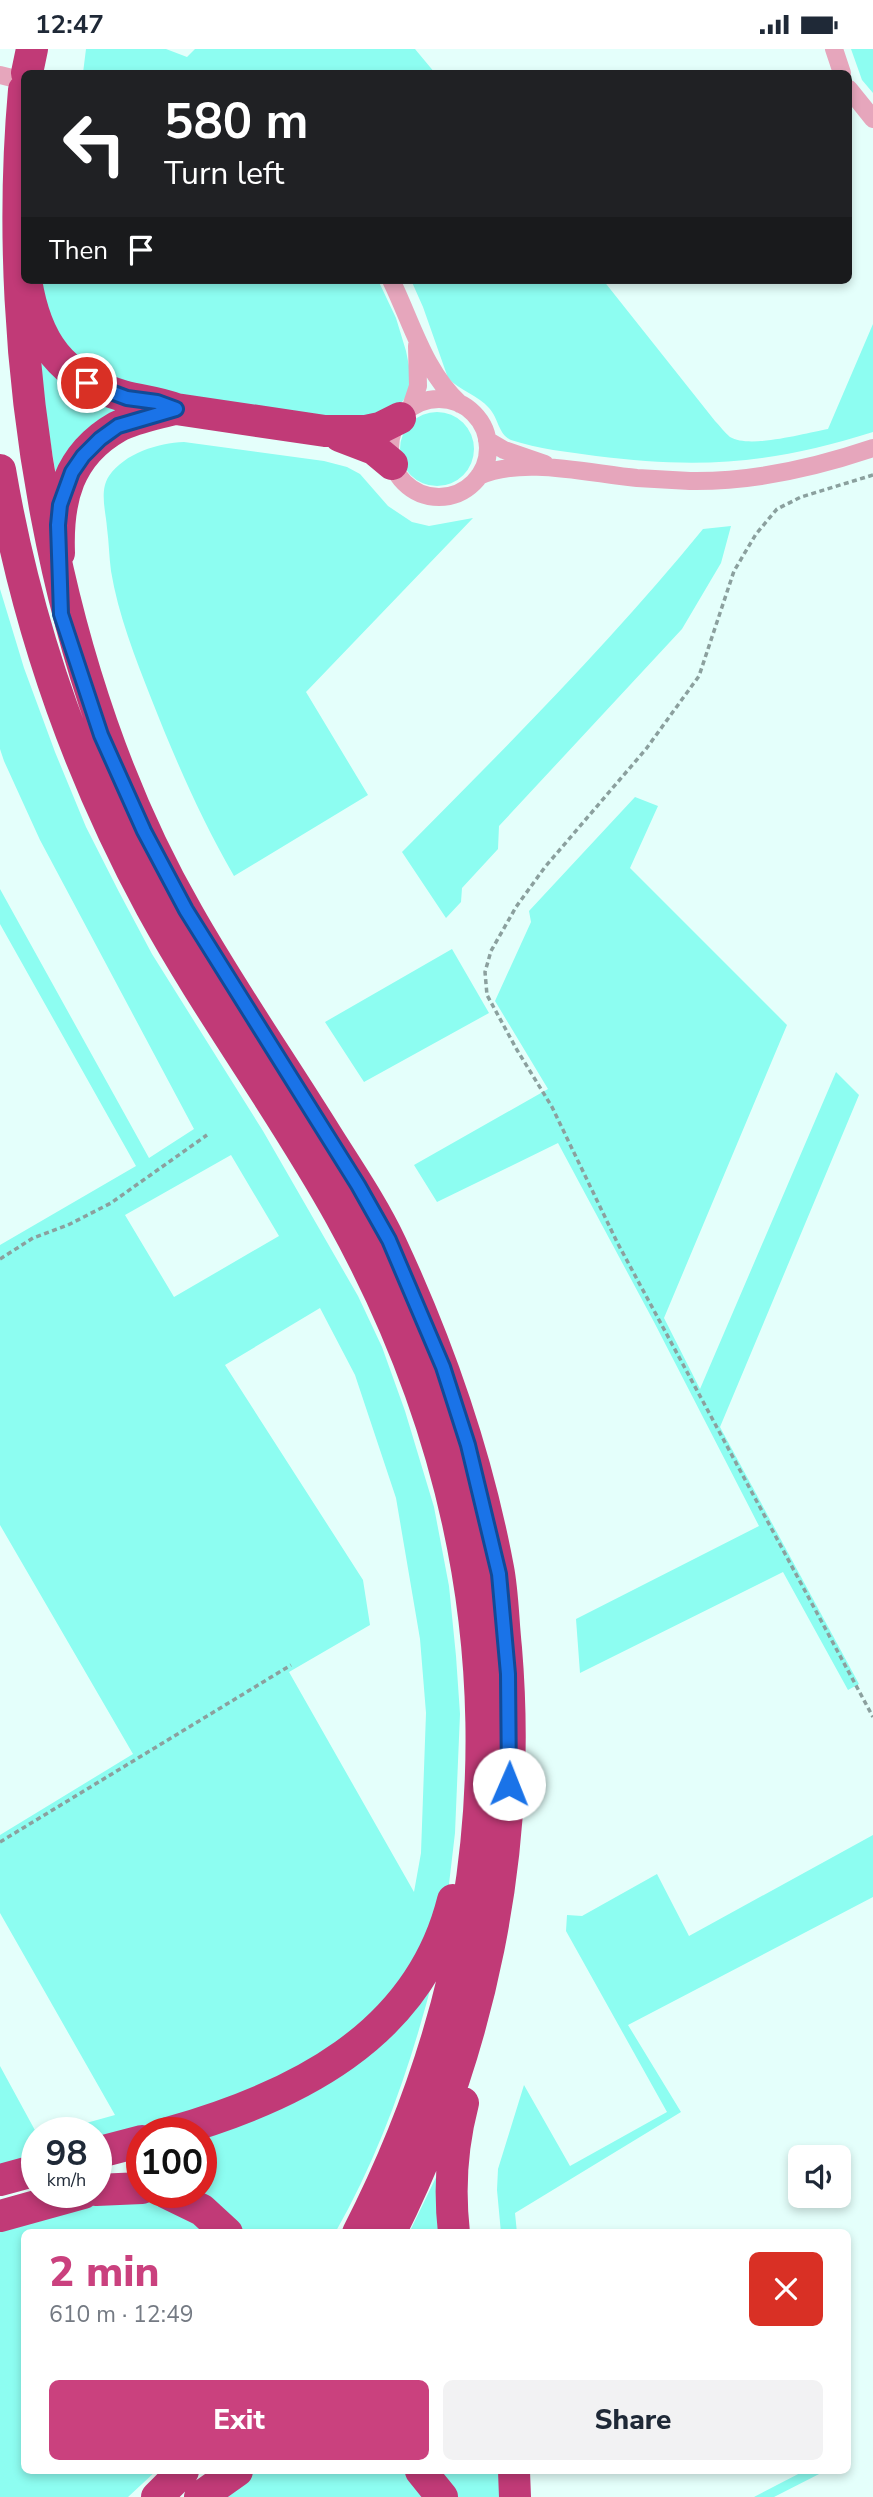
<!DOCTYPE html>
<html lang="en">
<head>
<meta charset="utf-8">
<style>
	body { margin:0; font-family:"Nunito Sans",sans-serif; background:#f2f2f3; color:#1f2937; height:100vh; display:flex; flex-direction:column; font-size:26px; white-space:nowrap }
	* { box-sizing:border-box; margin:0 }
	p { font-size:23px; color:#747a83 }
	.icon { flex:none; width:38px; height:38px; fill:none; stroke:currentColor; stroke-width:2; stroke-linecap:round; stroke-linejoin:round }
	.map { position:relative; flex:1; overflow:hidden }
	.side { position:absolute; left:21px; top:2180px; width:830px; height:245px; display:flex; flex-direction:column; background:#fff; border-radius:10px; box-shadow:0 4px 10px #0003 }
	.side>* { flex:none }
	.banner { position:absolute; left:21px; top:21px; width:831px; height:214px; border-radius:10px; box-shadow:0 4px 10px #0003; background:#202124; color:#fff; overflow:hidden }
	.tools { position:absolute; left:788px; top:2096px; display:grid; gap:14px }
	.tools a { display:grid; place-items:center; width:63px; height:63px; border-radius:10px; background:#fff; box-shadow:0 4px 10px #0003; font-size:35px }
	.speed { position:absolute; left:21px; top:2068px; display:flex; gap:14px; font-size:35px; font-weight:700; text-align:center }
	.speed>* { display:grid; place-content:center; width:91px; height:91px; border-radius:50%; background:#fff; box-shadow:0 4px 10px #0003; line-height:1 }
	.speed small { font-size:18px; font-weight:400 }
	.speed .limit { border:10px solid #d22; background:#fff; color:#111 }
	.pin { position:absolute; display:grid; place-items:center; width:60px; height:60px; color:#fff; margin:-30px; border:4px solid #fff; border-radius:50%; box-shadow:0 2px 7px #0007 }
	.me { position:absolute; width:77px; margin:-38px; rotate:1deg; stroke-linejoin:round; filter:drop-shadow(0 0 5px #0008) }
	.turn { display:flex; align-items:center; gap:24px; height:147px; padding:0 28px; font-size:32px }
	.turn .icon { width:91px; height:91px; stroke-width:2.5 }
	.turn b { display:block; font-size:49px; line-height:60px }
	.then { display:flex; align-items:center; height:66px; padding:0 28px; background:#0003; gap:14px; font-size:26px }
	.round { display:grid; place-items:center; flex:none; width:74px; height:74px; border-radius:10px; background:#f2f2f3 }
	.summary { display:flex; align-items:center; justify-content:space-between; height:119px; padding:0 28px }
	h1 { font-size:42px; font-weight:800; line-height:52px; color:#ca417e }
	.action { display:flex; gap:14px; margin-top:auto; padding:14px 28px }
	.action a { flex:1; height:80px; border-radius:10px; background:#ca417e; color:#fff; font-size:28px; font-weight:800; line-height:80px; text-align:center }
	.action a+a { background:#f2f2f3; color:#1f2937 }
	.status { display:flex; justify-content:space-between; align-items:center; height:49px; padding:0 35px; background:#fff; direction:ltr }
	.status svg { height:19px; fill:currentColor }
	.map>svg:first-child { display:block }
	.green { fill:#8dfdf1; fill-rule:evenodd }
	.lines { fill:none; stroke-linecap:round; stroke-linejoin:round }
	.path { stroke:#8ba09e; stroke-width:3.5; stroke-dasharray:5 3.5; stroke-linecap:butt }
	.street { stroke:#e6a6bc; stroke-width:18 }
	.highway { stroke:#c13a77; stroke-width:32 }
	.route-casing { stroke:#114b97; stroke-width:18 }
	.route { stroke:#1a73e8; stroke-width:12 }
</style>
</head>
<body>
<div class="status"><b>12:47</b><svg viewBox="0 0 49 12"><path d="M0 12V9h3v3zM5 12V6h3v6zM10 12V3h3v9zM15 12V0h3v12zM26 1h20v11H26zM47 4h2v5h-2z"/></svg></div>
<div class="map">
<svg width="873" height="2448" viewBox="0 0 873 2448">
	<rect width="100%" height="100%" fill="#e4fffb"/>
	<path class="green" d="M86 0H166L187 8 195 0H415L435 24H83Z
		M851 0H873V44L862 31Z
		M33 231H378L396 269 406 302 412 332 407 347 401 354 354 373 153 344 73 314Z
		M411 231H603L715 372C720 377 725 384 730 388 750 400 805 384 828 380L873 275V383C772 415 700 420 596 407 568 403 538 400 511 391 498 385 499 370 489 359 478 346 460 342 448 329L423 258Z
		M34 298 133 360 57 432Z
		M400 400a37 37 0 1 1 74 0a37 37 0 1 1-74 0Z
		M184 393 324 412 347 418 360 425 388 457 412 473 429 477 473 469 306 643 368 746 234 827C201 770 175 710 151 649 135 608 118 565 111 522 109 508 109 493 107 479 106 463 99 442 109 427 125 404 158 394 184 393Z
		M731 477 721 514 682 580 499 777 498 800 462 839 461 853 446 869 402 803C506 698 610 594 703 480Z
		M0 540 24 619 55 703 86 778 119 843 152 905 263 1082 358 1247 382 1298 405 1362 434 1458 449 1537 456 1607 460 1665 455 1784 449 1835 442 1861 413 1924 330 2007 215 2062 96 2095V2084H50L115 2066 0 1864V1786L133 1705 0 1476V1196L136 1117 0 875V840L149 1109 194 1080 40 791 4 712 0 700ZM231 1106 279 1187 174 1248 125 1166ZM320 1259 355 1326 396 1449 420 1590 426 1664 421 1804 414 1843 289 1623 370 1576 363 1531 225 1316Z
		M635 748 658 757 630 819 787 976 664 1269 700 1340 836 1023 859 1046 720 1378 859 1635 848 1641 783 1523 580 1624 576 1570 759 1477 654 1273 558 1094 437 1153 414 1116 548 1040 495 952 531 873 529 862Z
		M452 900 489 964 364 1033 325 973Z
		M873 1786V1848L628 1976 681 2063 515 2164 517 2184H501L497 2141 498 2120 524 2036 570 2117 667 2063 566 1882 567 1866 582 1867 657 1825 689 1887Z
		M434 1926C411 2016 381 2103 335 2184H239L201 2144V2084L246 2070Z
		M0 2017 37 2085V2111L0 2121Z
		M441 2118 446 2184H409Z
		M149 2148 168 2153 216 2184H24V2422H156L128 2448H0V2175L92 2150Z
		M255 2422H407L430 2448H226Z
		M433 2422H503L505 2448H453Z
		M804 2422H825L774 2448H754Z"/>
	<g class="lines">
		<path class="path" d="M873 426 801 448 777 460 756 485 734 522 699 627 646 700 545 818 516 858 491 902 485 923 487 946 517 1001 552 1058 617 1193 873 1668
			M0 1210 33 1189 68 1176 111 1154 207 1086
			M0 1793 291 1616"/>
		<path class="street" d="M834 0 842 24
			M0 26 24 32
			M849 40 873 70
			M391 231C412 274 424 322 460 355
			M390 399a49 49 0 1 1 98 0a49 49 0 1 1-98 0Z
			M411 358 418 337 417 297
			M487 391 504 401 545 415
			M479 427C523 407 591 425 637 429 655 430 673 431 690 432 753 433 814 419 873 399"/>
		<path class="highway" d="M27 24 32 0
			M24 41C0 308 53 632 188 865 231 941 281 1013 327 1087 349 1122 373 1157 391 1195 439 1298 477 1407 498 1519 503 1545 503 1572 506 1599 523 1801 481 2003 390 2184
			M26 231C36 293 61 329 123 347 141 352 158 353 176 360L325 382H366L380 379 400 369
			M340 387 374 400 392 415
			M0 421C26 574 77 721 151 858 209 964 282 1061 340 1166 522 1494 529 1850 358 2184
			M59 504C57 451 68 406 117 378 134 369 156 365 174 360
			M168 2084C293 2049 419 1988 453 1851
			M96 2104 142 2092
			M0 2131 37 2121
			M96 2141 142 2139
			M167 2144 202 2161 227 2184
			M0 2167 83 2144
			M454 2184C449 2140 452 2096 463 2054
			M421 2422 442 2448
			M514 2422 515 2448
			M157 2448 183 2422
			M200 2448 237 2422"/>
	</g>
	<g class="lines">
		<g class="route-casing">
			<path id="route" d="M87 334 127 349 157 353 176 360 118 377 100 390 83 407 72 423 60 456 58 476 61 565 101 686 144 782 186 861 358 1136 389 1191 443 1318 468 1396 499 1525 508 1625 509 1735"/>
		</g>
		<use href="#route" class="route"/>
	</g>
</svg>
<div class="tools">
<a><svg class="icon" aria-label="sound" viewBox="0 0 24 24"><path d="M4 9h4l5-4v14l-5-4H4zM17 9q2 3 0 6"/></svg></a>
</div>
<div class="speed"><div>98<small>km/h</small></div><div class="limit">100</div></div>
<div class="pin" style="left:87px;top:334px;background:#d93025"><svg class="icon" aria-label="arrive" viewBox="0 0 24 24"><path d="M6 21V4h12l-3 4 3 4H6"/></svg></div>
<svg class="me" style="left:509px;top:1735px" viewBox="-20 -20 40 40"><circle r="19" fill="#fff"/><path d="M0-13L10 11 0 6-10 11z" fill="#1a73e8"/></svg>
<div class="banner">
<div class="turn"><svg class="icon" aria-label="left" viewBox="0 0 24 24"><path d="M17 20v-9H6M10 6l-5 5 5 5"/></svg><div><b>580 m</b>Turn left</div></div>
<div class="then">Then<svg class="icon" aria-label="arrive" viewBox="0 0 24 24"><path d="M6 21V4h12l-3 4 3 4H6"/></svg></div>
</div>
<section class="side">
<div class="summary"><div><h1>2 min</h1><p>610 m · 12:49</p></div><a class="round" style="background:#d93025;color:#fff"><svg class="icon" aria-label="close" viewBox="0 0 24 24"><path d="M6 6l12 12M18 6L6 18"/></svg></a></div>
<div class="action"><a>Exit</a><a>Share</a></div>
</section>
</div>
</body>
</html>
